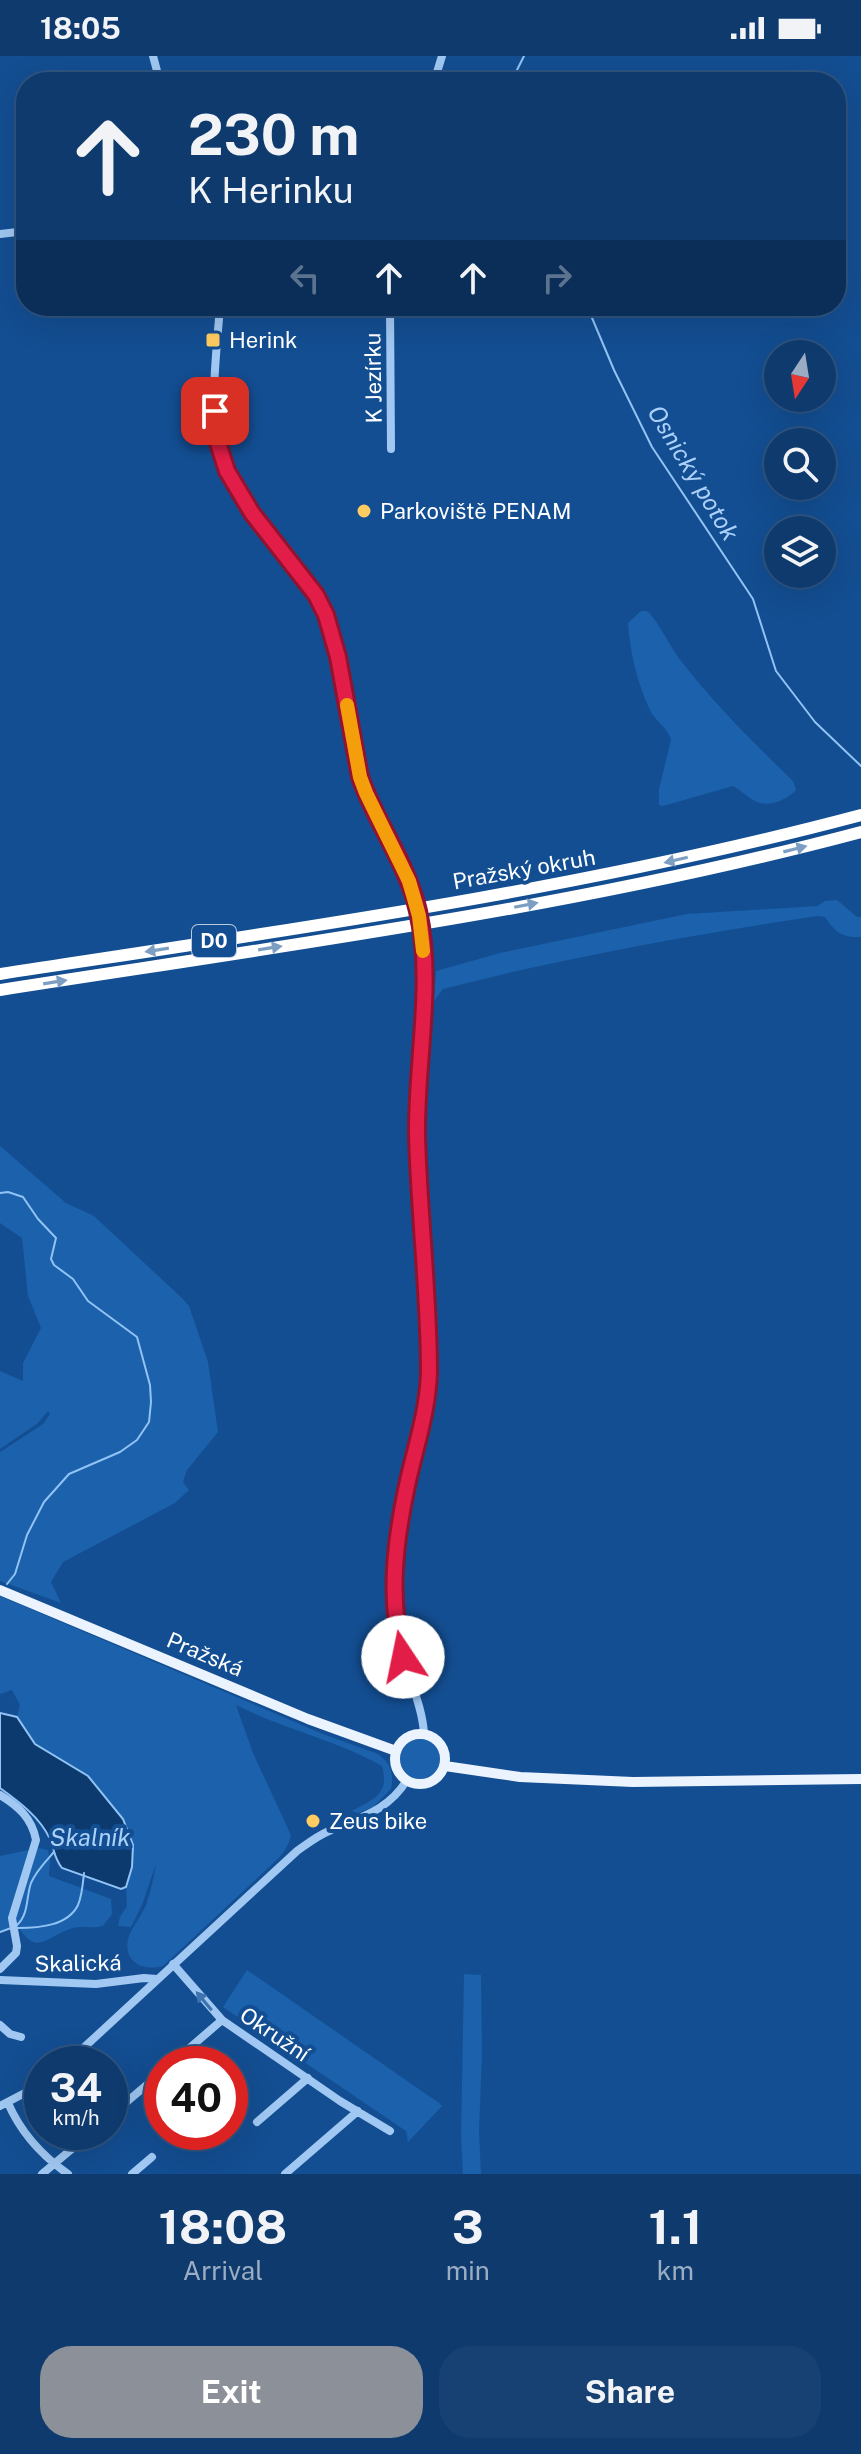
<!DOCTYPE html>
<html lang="en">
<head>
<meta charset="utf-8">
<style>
	body { margin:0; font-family:"Public Sans",sans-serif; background:#174173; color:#f1f3f6; height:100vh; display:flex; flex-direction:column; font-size:30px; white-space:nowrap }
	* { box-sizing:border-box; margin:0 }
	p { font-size:26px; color:#9badc2 }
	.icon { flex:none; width:44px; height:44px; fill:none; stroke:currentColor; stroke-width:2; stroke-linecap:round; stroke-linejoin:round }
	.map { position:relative; height:2118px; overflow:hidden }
	.side { display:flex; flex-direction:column; background:#0e3a6e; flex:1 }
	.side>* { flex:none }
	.guide { position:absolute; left:16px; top:16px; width:830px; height:244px; border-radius:32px; box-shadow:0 8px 32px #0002,0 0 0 2px #2e5481; background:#0e3a6e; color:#f1f3f6; overflow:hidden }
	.needle { width:52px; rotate:192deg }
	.buttons { position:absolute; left:764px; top:284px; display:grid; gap:16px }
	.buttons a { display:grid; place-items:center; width:72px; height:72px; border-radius:50%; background:#0e3a6e; box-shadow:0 8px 32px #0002,0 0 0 2px #2e5481; font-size:40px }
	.speed { position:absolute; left:24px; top:1990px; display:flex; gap:16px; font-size:40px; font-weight:700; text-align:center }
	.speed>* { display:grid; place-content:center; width:104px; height:104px; border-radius:50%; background:#0e3a6e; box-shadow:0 8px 32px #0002,0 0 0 2px #2e5481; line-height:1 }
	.speed small { font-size:20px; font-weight:400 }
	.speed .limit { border:12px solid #d22; background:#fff; color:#111 }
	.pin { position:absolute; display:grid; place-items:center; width:68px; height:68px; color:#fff; margin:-34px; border-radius:16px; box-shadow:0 4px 12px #0006 }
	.me { position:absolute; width:88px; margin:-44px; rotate:349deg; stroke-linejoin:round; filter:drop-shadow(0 0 6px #0008) }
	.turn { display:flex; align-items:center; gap:28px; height:168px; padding:0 40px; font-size:36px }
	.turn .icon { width:104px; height:104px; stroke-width:2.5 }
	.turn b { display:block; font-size:56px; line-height:68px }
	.lanes { display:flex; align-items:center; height:76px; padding:0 40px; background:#0003; justify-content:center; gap:40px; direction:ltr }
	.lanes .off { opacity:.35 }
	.eta { display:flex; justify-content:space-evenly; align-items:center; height:136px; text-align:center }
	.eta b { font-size:48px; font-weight:700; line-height:56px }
	.primary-button { display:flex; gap:16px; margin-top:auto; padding:16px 40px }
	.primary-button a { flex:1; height:92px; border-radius:32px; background:#8c9099; color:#fff; font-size:32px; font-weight:700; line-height:92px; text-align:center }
	.primary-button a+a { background:#174173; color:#f1f3f6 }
	.status { display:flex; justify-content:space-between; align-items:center; height:56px; padding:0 40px; background:#0e3a6e; direction:ltr }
	.status svg { height:22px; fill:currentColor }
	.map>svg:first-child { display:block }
	.green { fill:#1b61ac }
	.water { fill:#0c396e; stroke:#92c3f5; stroke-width:2 }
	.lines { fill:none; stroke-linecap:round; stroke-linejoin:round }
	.stream { stroke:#92c3f5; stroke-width:2 }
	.minor { stroke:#a0c8f2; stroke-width:8 }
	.major { stroke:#ebf3ff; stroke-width:10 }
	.highway { stroke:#fff; stroke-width:12 }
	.minor-bridge { stroke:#a0c8f2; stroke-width:8 }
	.oneway { fill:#7d9ec3 }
	.oneway2 { fill:#3d73af }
	.route-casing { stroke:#92132f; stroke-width:20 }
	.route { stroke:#e11d48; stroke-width:14 }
	.slow { stroke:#f59e0b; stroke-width:14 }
	.poi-dot { fill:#ffcc61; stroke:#134e92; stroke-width:3 }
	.labels { text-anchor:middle; stroke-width:8; stroke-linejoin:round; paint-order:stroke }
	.shield { fill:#134e92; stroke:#b8cade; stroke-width:2 }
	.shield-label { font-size:20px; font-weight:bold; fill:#fff }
	.poi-label { font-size:22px; fill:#fff; stroke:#134e92; text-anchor:start }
	.street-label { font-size:22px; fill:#fff; stroke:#134e92 }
	.water-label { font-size:24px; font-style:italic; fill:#acd1f9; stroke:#134e92 }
</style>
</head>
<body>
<div class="status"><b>18:05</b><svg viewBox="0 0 49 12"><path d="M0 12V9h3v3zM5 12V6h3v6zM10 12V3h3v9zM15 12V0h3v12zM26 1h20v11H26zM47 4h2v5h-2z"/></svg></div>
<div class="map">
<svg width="861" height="2118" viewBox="0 0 861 2118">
	<rect width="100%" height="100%" fill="#134e92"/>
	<path class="green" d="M641 555H647C658 564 671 593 682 606 715 649 754 687 793 725L796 734C787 744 769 752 755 745 747 741 741 734 733 730L663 750 659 749V733L671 684C669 673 655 665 650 654 637 627 630 596 628 567Z
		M825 845 837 844 857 861H861V881C842 882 835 876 825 861L817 860C691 879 567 901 443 933L434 945 436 915 500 897 687 858 818 850Z
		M0 1090 66 1147 94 1160 183 1243 189 1250 208 1306 218 1376 187 1414 183 1426 189 1434 175 1447 63 1506 51 1526 61 1547 0 1525V1396L43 1368 50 1358 48 1355 38 1367 0 1393V1315L23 1325V1307L41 1272 28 1240 22 1182 0 1167Z
		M0 1540 323 1678 378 1698C391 1708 394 1717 391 1733L373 1751 358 1757 352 1755C373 1743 390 1739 382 1710 336 1684 283 1673 236 1649L253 1697 291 1779C288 1794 279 1802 268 1812L163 1910C142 1916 121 1904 129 1880 134 1868 143 1858 147 1846 151 1833 154 1821 156 1808L142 1849 131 1871 118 1870 120 1861 127 1850 126 1831 132 1811 133 1789 123 1763 88 1720 35 1688 17 1661 20 1649 12 1634 0 1638Z
		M400 1703a20 20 0 1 1 40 0a20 20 0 1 1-40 0Z
		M38 1792 48 1794 50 1805 49 1820 111 1843 112 1858 103 1870C92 1873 80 1869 70 1873 44 1882 37 1901 16 1868L0 1876V1800Z
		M247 1914 439 2047 442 2050 408 2086 406 2075 223 1951Z
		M464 1918 481 1919 482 1998 479 2075 481 2118H463L461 2081Z"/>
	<path class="water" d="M0 1657 17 1661 35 1688 88 1720 123 1763 133 1789 132 1811 126 1831 121 1833 62 1812C53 1800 55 1794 50 1783 40 1761 18 1745 0 1732Z"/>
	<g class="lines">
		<path class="stream" d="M511 26 524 0
			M587 250 614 314 652 391 753 543 776 615 815 666 861 710
			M0 1137 8 1136 23 1141 38 1163 56 1182 51 1203 54 1209 73 1223 88 1245 137 1281 150 1329 151 1346 149 1366 137 1384 120 1396 69 1418 44 1446 27 1479 15 1518 7 1528
			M17 1869C29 1858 26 1841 31 1827 36 1815 46 1805 54 1796
			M18 1872C38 1872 68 1870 78 1849 82 1840 83 1827 84 1817
			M0 1876 11 1872"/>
		<path class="minor" d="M153 0 160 26
			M434 26 442 0
			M0 178 26 175
			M220 250C217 291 210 345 217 384 222 412 238 439 255 460 279 492 310 523 326 559 347 610 347 668 360 721L366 737 409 825
			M390 250 391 393
			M424 900 417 1079 429 1322C425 1390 394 1453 394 1522 393 1548 396 1575 403 1601 410 1626 422 1650 424 1677
			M0 1739C18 1750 32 1762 36 1784L12 1862 17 1890 16 1897 0 1913
			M173 1908 222 1964 340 2045 390 2075
			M0 1924 96 1928 144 1922 157 1923
			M0 1969 10 1978 21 1981
			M66 2008 297 1795C307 1788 317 1780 329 1775 360 1761 388 1755 407 1724
			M171 2008 222 1964
			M8 2047C21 2077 41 2099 68 2118
			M0 2050 42 2028
			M110 2060 162 2016
			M257 2066 308 2022
			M42 2118 92 2076
			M132 2118 152 2101
			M285 2118 358 2055"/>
		<path class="major" d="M0 1534 308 1663 396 1695
			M395 1703a25 25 0 1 1 50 0a25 25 0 1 1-50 0Z
			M445 1710 520 1721 633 1726 861 1723"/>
		<path class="highway" d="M0 918C288 874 579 834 861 759
			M0 934C288 889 579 851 861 776"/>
		<path class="minor-bridge" d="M409 825 419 860 424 900"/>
	</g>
	<defs><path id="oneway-solid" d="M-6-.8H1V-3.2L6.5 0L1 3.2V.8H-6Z" transform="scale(2)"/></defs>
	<g class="oneway">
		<use href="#oneway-solid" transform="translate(795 793) rotate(-14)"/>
		<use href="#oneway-solid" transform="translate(676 804) rotate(167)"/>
		<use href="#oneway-solid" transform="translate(526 849) rotate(-11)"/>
		<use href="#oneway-solid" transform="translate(270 892) rotate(-9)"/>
		<use href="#oneway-solid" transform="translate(157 894) rotate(171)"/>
		<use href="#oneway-solid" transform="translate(55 926) rotate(-9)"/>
	</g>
	<use class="oneway2" href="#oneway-solid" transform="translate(204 1945) rotate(-130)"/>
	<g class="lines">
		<g class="route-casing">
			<path id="route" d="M215 355 217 384 227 415 252 457 316 539 326 559 338 601 360 721C376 767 407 807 418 855 434 926 416 1006 417 1079 419 1158 429 1237 429 1316 428 1354 416 1389 408 1425 395 1484 388 1542 403 1601"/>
		</g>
		<use href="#route" class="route"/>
		<path class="slow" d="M347 649 360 721 366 737 409 825 419 860 423 895"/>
	</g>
	<g class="poi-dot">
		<rect x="205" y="276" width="16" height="16" rx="4"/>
		<circle cx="364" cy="455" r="8"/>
		<circle cx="313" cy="1765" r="8"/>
	</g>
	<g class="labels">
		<rect class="shield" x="192" y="869" width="44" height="32" rx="6"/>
		<g class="shield-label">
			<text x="214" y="892">D0</text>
		</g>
		<g class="poi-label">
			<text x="229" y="292">Herink</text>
			<text x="380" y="463">Parkoviště PENAM</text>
			<text x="329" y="1773">Zeus bike</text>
		</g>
		<g class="street-label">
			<text transform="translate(373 322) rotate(-91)" y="8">K Jezírku</text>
			<text transform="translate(524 813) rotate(-10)" y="8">Pražský okruh</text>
			<text transform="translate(205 1598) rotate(23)" y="8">Pražská</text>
			<text transform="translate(78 1907) rotate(-1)" y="8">Skalická</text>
			<text transform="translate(275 1978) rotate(34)" y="8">Okružní</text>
		</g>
		<g class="water-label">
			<text transform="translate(693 417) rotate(59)" y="8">Osnický potok</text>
			<text x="90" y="1790">Skalník</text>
		</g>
	</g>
</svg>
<div class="buttons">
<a><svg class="needle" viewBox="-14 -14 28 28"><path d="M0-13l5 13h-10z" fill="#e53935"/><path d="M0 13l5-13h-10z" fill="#9badc2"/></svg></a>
<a><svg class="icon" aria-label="search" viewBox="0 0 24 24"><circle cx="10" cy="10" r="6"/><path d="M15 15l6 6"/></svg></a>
<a><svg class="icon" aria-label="layers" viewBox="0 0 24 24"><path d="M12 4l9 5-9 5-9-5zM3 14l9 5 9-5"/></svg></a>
</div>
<div class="speed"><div>34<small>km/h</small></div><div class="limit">40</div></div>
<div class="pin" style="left:215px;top:355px;background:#d93025"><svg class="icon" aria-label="arrive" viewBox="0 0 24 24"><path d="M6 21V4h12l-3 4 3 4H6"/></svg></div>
<svg class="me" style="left:403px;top:1601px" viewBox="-20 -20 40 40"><circle r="19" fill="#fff"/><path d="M0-13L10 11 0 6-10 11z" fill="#e11d48"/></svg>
<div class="guide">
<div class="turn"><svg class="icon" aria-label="ahead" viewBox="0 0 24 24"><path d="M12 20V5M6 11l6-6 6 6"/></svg><div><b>230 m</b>K Herinku</div></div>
<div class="lanes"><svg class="icon off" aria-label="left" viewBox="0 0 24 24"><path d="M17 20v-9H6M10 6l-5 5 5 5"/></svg><svg class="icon" aria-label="ahead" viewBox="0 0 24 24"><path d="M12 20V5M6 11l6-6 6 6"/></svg><svg class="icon" aria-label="ahead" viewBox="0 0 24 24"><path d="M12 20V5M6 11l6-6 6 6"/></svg><svg class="icon off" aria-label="right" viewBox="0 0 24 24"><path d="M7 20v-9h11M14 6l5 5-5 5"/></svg></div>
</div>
</div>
<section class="side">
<div class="eta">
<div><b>18:08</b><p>Arrival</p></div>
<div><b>3</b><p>min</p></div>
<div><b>1.1</b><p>km</p></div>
</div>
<div class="primary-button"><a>Exit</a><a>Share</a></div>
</section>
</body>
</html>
